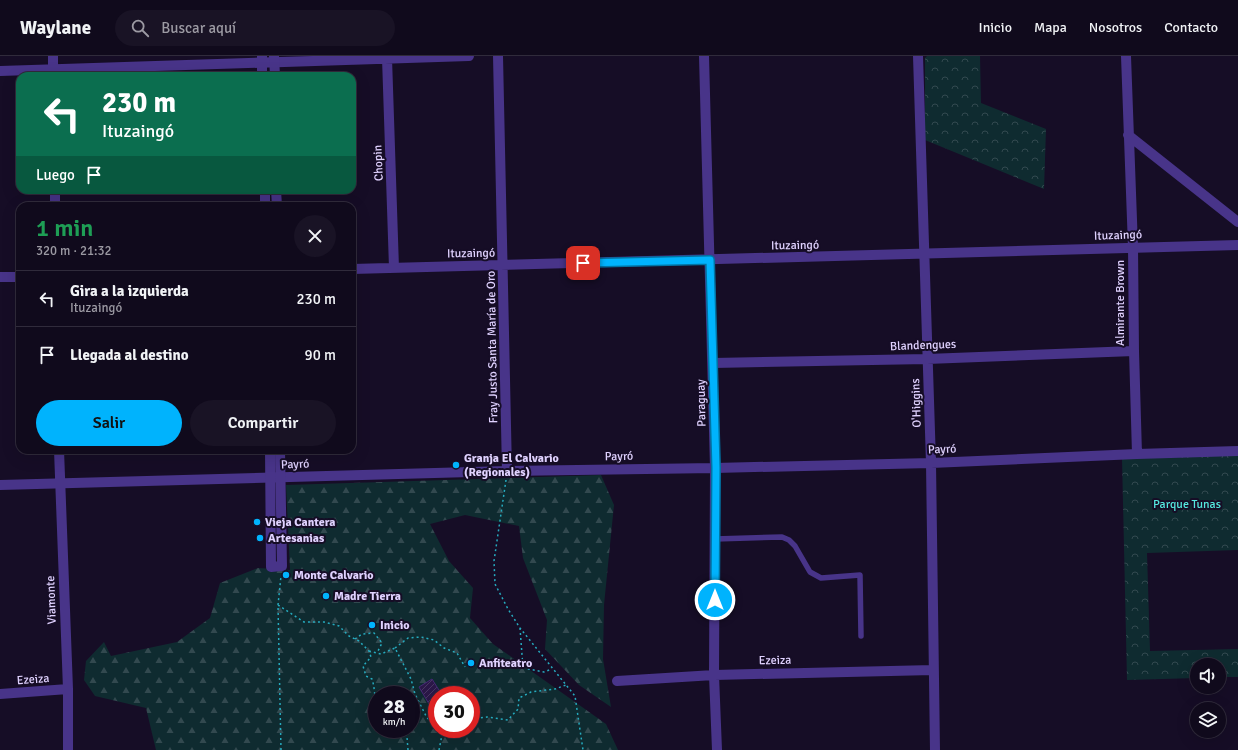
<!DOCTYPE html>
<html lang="es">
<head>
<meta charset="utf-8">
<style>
	body { margin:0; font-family:Signika,sans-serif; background:#191325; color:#f1f3f6; height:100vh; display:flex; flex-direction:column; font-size:15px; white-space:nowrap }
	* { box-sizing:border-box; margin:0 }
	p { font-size:13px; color:#9c9aa3 }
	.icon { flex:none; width:22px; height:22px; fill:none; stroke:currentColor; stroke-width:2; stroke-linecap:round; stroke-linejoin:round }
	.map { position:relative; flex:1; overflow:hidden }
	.sheet { position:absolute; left:16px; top:146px; width:340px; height:252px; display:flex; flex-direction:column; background:#100a1c; border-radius:12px; box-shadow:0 4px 16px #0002,0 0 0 1px #302b3b }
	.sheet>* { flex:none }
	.top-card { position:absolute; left:16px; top:16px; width:340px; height:122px; border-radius:12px; box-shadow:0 4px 16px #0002,0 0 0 1px #302b3b; background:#0b6e4f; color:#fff; overflow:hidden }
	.tools { position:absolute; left:1190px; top:602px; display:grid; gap:8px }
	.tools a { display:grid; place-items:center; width:36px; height:36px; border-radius:50%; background:#100a1c; box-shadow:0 4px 16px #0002,0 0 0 1px #302b3b; font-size:20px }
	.speed { position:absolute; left:368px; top:630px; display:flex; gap:8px; font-size:20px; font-weight:700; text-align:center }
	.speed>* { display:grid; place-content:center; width:52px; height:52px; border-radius:50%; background:#100a1c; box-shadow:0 4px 16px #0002,0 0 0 1px #302b3b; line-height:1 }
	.speed small { font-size:10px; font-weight:400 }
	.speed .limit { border:6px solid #d22; background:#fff; color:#111 }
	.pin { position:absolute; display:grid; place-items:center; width:34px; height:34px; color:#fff; margin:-17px; border-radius:8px; box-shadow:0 2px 6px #0006 }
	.me { position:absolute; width:44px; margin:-22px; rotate:0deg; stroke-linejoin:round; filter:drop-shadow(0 0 3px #0008) }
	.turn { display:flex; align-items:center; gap:14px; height:84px; padding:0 20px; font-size:18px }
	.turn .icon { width:52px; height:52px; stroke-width:2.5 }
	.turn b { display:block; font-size:28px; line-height:34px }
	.then { display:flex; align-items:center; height:38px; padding:0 20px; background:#0003; gap:8px; font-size:15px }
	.round { display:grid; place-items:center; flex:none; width:42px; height:42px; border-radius:21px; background:#191325 }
	.headline { display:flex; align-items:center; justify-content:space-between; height:68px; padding:0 20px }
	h1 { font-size:24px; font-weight:600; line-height:30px; color:#1e9e55 }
	.button { display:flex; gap:8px; margin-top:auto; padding:8px 20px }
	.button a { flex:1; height:46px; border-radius:24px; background:#00b3fd; color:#111; font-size:16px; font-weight:600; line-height:46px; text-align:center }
	.button a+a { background:#191325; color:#f1f3f6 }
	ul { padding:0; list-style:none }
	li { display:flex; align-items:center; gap:12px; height:56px; padding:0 20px; border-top:1px solid #302b3b }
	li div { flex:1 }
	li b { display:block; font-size:15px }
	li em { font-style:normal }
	header { display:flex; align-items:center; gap:24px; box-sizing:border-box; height:56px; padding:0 20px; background:#100a1c; border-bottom:1px solid #302b3b }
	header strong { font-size:19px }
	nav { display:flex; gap:22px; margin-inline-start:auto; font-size:14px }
	.search { width:280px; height:36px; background:#191325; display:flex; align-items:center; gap:10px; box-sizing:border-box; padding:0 14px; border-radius:22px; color:#9c9aa3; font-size:15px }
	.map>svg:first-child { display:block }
	.forest { fill:url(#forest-firs); fill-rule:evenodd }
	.park { fill:url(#park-crowns) }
	.building { fill:url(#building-hatch); stroke:#462876 }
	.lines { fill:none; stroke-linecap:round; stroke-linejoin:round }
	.path { stroke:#26abbf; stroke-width:1.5; stroke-dasharray:2 3; stroke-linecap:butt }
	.service { stroke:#483489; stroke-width:5.5 }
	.minor { stroke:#483489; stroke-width:10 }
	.tertiary { stroke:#483489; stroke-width:10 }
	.route-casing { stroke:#0074a4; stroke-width:10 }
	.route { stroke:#00b3fd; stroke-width:7 }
	.poi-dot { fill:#00b3fd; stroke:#160d26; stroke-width:1.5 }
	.labels { text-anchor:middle; stroke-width:4; stroke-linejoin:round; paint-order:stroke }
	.street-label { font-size:12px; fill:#e0d2ff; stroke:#160d26 }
	.poi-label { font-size:12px; font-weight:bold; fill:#e0d2ff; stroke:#160d26; text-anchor:start }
	.park-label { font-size:12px; fill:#55e8e0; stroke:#160d26 }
</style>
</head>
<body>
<header>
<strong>Waylane</strong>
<div class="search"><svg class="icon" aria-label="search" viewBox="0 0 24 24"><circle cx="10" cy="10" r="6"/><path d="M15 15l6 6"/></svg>Buscar aquí</div>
<nav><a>Inicio</a><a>Mapa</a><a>Nosotros</a><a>Contacto</a></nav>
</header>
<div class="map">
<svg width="1238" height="694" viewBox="0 0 1238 694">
	<defs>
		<pattern id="forest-firs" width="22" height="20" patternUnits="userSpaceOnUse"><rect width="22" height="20" fill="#0f2b30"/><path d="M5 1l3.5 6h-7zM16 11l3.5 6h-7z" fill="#32494f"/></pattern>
		<pattern id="park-crowns" width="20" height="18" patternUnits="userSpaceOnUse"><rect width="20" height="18" fill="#0f2b30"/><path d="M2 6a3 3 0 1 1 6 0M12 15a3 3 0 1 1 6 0" fill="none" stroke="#32494f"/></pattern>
		<pattern id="building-hatch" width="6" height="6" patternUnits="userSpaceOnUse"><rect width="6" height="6" fill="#2b1848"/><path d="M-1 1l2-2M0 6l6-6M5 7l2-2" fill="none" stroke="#493963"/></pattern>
	</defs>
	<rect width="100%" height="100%" fill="#160d26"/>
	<path class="forest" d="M601 419 614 449 604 549 603 603 611 651 579 629 545 593 547 564 523 502 519 470 465 459 430 468 449 505 473 532 470 562 493 588 606 668 618 694H156L146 652 95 640 84 624 86 605 104 586 111 600 177 586 210 562 220 527 258 512 290 514 286 429ZM377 639H411V673H377ZM437 639H471V673H437Z"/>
	<path class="park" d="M927 0H980L981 47 1046 73 1044 133 925 84V2Z
		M1238 399V494L1147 497 1150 595 1238 593V621H1219V609H1197V622L1127 624 1122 402Z"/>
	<path class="building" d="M432 623 442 639H437V650L432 653 419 631Z"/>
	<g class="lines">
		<path class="path" d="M506 424 494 505 495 528 508 553 520 572 575 640 583 694
			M278 549 304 566H324L339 570 349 580 359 585 369 595 371 601 363 610 366 620 372 623C375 632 374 640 377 649
			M520 572 523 612 544 616 552 613
			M355 583 362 578 374 577 382 587 377 597
			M395 592 408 582 421 581 434 584 444 592 457 597 465 611
			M369 595 381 598 395 592 411 623 415 638 427 662 437 668
			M471 663 487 661 508 664 518 653 519 642 531 636 555 633 566 629
			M403 673 407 681 408 694
			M281 694 278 549 281 520
			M439 694 442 679 440 673"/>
		<path class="service" d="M715 483 782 481 789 484 795 490 810 516 821 522 860 519 861 580"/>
		<path class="minor" d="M53 0V20
			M498 0 507 415
			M704 0 715 412 714 619 717 694
			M918 0 931 407 935 694
			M1126 0 1133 191 1134 295 1137 398
			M387 2 394 212
			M0 15 469 0
			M1128 79 1238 166
			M55 134V150
			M352 213 1238 189
			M0 221H20
			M713 307 927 303 1134 295
			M59 394 68 633V694
			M0 429 507 415 715 412 931 407 1137 398 1238 395
			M617 625 714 619 933 614
			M0 638 68 633"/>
		<path class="tertiary" d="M262 0V20
			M274 0 275 20
			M265 134V150
			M276 134 277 150
			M270 394 271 511 282 510 280 394"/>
	</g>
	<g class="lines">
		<g class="route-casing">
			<path id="route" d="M583 207 710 204 716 412 715 544"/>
		</g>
		<use href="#route" class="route"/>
	</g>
	<g class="poi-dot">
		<circle cx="456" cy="409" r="4"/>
		<circle cx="257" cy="466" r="4"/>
		<circle cx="260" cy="482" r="4"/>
		<circle cx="286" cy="519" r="4"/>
		<circle cx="326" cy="540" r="4"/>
		<circle cx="372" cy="569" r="4"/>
		<circle cx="471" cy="607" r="4"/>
	</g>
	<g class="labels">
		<g class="street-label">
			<text transform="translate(378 107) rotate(-92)" y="4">Chopin</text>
			<text transform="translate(1118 179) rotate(-2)" y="4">Ituzaingó</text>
			<text transform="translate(795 189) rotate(-1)" y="4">Ituzaingó</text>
			<text transform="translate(471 197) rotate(-1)" y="4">Ituzaingó</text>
			<text transform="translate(1120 247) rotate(-90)" y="4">Almirante Brown</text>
			<text transform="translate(923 289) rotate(-2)" y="4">Blandengues</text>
			<text transform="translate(492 291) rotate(-91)" y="4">Fray Justo Santa María de Oro</text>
			<text transform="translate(701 347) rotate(-91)" y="4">Paraguay</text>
			<text transform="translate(916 347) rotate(-92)" y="4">O'Higgins</text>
			<text transform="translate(942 393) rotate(-2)" y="4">Payró</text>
			<text transform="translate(619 400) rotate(-1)" y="4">Payró</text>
			<text transform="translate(295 408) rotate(-2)" y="4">Payró</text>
			<text transform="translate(51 544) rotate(-92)" y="4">Viamonte</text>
			<text transform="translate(775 604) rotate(-1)" y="4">Ezeiza</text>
			<text transform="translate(33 623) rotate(-4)" y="4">Ezeiza</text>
		</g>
		<g class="poi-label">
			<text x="464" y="406">Granja El Calvario<tspan x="464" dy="14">(Regionales)</tspan></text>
			<text x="265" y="470">Vieja Cantera</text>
			<text x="268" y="486">Artesanias</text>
			<text x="294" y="523">Monte Calvario</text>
			<text x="334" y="544">Madre Tierra</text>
			<text x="380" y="573">Inicio</text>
			<text x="479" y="611">Anfiteatro</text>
		</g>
		<g class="park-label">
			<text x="1187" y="452">Parque Tunas</text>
		</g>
	</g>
</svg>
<div class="tools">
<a><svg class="icon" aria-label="sound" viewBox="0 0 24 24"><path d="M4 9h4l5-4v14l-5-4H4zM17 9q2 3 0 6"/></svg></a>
<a><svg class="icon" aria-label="layers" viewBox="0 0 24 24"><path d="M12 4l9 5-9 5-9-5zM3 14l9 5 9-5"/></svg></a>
</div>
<div class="speed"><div>28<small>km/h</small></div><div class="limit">30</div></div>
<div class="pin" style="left:583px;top:207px;background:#d93025"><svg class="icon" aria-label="arrive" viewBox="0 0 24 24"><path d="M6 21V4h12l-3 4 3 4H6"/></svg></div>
<svg class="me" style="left:715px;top:544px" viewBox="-20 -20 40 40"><circle r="17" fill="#00b3fd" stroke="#fff" stroke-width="3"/><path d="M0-11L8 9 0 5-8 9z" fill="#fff"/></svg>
<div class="top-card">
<div class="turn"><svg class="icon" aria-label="left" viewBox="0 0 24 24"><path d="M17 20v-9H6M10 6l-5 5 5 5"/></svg><div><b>230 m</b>Ituzaingó</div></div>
<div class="then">Luego<svg class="icon" aria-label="arrive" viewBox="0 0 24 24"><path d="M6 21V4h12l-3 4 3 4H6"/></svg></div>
</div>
<section class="sheet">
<div class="headline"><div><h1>1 min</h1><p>320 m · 21:32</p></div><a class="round"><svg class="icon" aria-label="close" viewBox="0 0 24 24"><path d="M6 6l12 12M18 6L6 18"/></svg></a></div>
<ul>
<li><svg class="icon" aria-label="left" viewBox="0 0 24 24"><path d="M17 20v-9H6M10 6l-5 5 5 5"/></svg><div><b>Gira a la izquierda</b><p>Ituzaingó</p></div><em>230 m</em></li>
<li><svg class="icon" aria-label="arrive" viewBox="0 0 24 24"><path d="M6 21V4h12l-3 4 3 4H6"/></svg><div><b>Llegada al destino</b></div><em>90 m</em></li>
</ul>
<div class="button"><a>Salir</a><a>Compartir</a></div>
</section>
</div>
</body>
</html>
